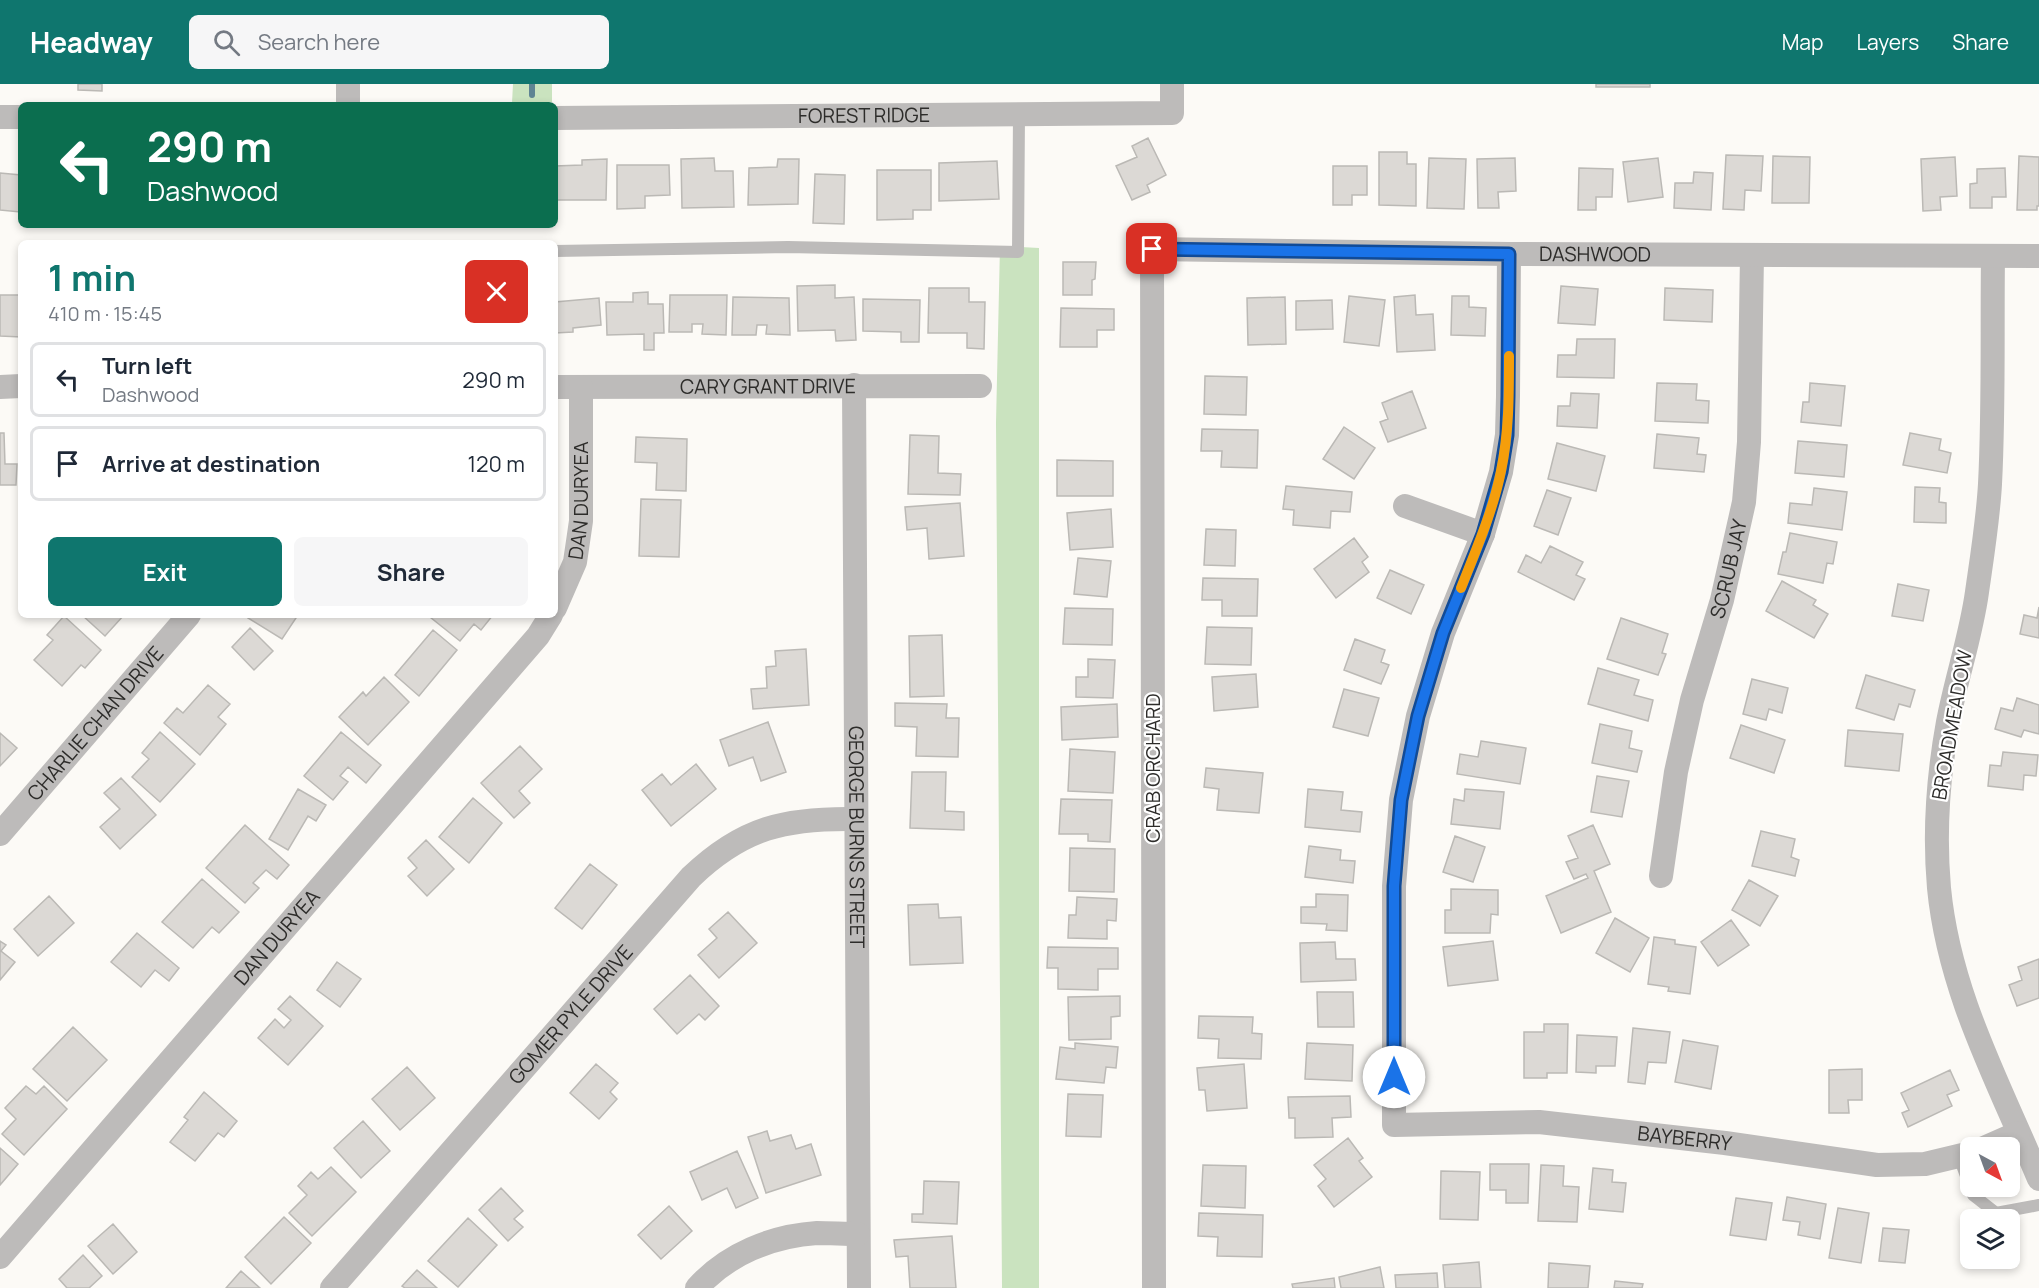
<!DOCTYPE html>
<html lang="en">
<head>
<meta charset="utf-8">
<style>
	body { margin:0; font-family:Manrope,sans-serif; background:#f6f6f7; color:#1f2937; height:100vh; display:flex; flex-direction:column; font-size:22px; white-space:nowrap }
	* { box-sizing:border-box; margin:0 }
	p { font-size:20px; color:#747a83 }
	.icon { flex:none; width:33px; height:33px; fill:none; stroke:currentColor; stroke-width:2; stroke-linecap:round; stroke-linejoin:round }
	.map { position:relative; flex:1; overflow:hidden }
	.side { position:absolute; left:18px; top:156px; width:540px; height:378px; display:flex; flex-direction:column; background:#fff; border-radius:9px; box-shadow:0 3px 9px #0003 }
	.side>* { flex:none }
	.top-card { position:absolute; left:18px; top:18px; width:540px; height:126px; border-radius:9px; box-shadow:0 3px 9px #0003; background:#0b6e4f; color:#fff; overflow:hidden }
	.needle { width:39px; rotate:139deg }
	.controls { position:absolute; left:1960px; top:1053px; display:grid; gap:12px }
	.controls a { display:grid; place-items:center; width:60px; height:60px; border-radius:9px; background:#fff; box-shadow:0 3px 9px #0003; font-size:30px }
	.pin { position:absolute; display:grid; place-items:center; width:51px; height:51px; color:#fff; margin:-26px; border-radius:12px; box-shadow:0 3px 9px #0006 }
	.me { position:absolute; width:66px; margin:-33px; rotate:0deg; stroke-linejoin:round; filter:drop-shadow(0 0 4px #0008) }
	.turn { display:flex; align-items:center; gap:21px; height:126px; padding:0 30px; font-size:27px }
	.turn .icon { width:78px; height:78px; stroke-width:2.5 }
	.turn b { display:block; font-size:42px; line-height:51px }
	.round { display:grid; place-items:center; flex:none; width:63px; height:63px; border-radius:9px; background:#f6f6f7 }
	.overview { display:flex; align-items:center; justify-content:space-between; height:102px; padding:0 30px }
	h1 { font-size:36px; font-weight:700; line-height:45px; color:#0f766e }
	.action { display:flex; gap:12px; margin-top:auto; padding:12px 30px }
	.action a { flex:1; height:69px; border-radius:9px; background:#0f766e; color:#fff; font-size:24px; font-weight:700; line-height:69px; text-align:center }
	.action a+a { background:#f6f6f7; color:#1f2937 }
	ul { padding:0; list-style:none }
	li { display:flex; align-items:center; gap:18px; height:75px; margin:0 12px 9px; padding:0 18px; border:3px solid #e0e1e3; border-radius:9px }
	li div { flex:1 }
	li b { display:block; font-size:22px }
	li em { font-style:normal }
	header { display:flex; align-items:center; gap:36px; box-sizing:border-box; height:84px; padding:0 30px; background:#0f766e; color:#fff }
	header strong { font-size:28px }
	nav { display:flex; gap:33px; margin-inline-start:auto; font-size:21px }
	.search { width:420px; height:54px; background:#f6f6f7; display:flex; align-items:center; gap:15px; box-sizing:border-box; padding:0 21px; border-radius:9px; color:#747a83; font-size:22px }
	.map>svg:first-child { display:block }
	.green { fill:#cae3bf }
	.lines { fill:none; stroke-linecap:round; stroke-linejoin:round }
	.stream { stroke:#5f8493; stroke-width:6 }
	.building { fill:#dcd9d5; stroke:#bbb9b5; stroke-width:1.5 }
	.lane { stroke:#bdbbba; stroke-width:12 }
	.street { stroke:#bdbbba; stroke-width:24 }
	.route-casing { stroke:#114b97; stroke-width:15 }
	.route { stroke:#1a73e8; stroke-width:10 }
	.slow { stroke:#f59e0b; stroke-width:10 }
	.labels { text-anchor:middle; stroke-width:4.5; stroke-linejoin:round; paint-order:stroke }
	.street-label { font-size:20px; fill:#2d2c2a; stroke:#fff }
</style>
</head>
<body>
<header>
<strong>Headway</strong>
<div class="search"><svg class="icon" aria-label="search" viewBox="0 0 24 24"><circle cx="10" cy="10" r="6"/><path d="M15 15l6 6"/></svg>Search here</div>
<nav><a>Map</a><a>Layers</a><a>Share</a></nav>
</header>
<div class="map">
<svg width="2039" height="1204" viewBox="0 0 2039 1204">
	<rect width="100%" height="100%" fill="#fcfaf6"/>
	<path class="green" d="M513 0H552V18L512 19Z
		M1000 162 1039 164V1204H1002L996 339Z"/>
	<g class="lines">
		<path class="stream" d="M532 0V11"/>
	</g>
	<path class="building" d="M78 0H102V7L78 6Z
		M1596 0H1650V3H1596Z
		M1148 54 1166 91 1147 101 1150 108 1132 116 1116 82 1137 73 1132 62Z
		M1379 68H1407V80H1416V122L1379 121Z
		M1726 71 1763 72 1761 107 1745 106 1744 126 1723 125Z
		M1773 72 1810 73 1809 119H1772Z
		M2019 72 2039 73V122H2037V126H2017Z
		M1955 73 1957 112 1940 113 1941 126 1923 127 1921 75Z
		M714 74 715 87H733L734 123 682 124 681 75Z
		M1429 74 1466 75 1464 125 1427 124Z
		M1515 74 1516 107 1498 108 1499 124H1478L1477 75Z
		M1658 74 1663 113 1628 118 1623 78Z
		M607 75 606 116H555V82L582 81V76Z
		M778 75H799L798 120 748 121 749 84 777 83Z
		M997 77 999 115 939 117V79Z
		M617 81H669L670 111 645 112V124L617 125Z
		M1333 82H1367V111H1352V121H1333Z
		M1579 84 1613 85 1612 113H1596V126H1578Z
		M2005 84 2006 113H1992V124H1970V100L1977 99V85Z
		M877 86H931V126H913V135L877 136Z
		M1694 88 1713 89 1711 126 1674 124 1675 99H1693Z
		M0 89 21 91 20 128 0 126Z
		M815 90 845 91 844 140 813 139Z
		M1063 178H1096L1095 195 1092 196V211H1063Z
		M835 201V214L854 213 856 256 836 257 835 246 798 247 797 202Z
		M1561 202 1598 205 1595 241 1558 239Z
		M929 204H969V218H985L984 265 967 264V249H928Z
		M1665 204 1713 206 1712 238 1664 236Z
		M648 208V220H663L664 249H654V266H644V250L607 251 606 218H633V209Z
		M0 211H21V253L0 252Z
		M670 211H727L726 251 702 250 703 240H692V248H669Z
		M1415 211 1416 231 1433 230 1435 266 1397 268 1394 213Z
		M1349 212 1385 216 1379 262 1344 258Z
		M1452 212H1469V223L1486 224 1485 252 1451 251Z
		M733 213 789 214 790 251 766 250 767 241H757L756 251H732Z
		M1285 213 1286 260 1248 261 1247 214Z
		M599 214 601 241 573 244V248L555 249V218Z
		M863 215 920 216 919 258H901V248L863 247Z
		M1332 216 1333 245 1296 246V217Z
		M1061 224 1114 225V246H1097V263H1060Z
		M1577 255H1615L1614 294 1557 293 1558 271H1576Z
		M1205 292 1247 293 1246 331 1204 330Z
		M1657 299 1697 300 1696 316 1709 317 1708 339 1655 337Z
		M1810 299 1845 302 1841 342 1801 338 1803 318H1809Z
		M1412 307 1426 344 1388 358 1380 338 1388 335 1382 319Z
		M1571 309 1599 310 1597 344 1557 342 1558 322H1570Z
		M1344 343 1375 364 1354 395 1323 375Z
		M1202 345 1258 346 1257 384 1221 383 1222 367H1201Z
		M0 349H4L5 380H17L16 401H0Z
		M1910 349 1941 355 1939 366 1951 369 1947 389 1903 381Z
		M1657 350 1699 354 1697 370 1706 371 1704 388 1654 384Z
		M910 351 939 352 938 389 961 390 960 411 908 410Z
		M636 353 687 355 686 407 656 406 657 379 635 378Z
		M1798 357 1847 361 1844 393 1795 389Z
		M1557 359 1605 372 1596 407 1548 395Z
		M1057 376 1113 377V412H1057Z
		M1286 402 1352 408 1350 428 1331 427 1330 444 1293 441 1294 426 1283 425Z
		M1915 403 1940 404 1939 418 1946 419V439L1914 438Z
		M1814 404 1847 408 1842 446 1788 439 1790 419 1812 421Z
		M1547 406 1571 414 1558 451 1534 442Z
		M641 415 681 416 679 473 639 472Z
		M960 419 964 472 929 475 927 444 907 446 905 423Z
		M1111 425 1113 463 1070 466 1067 429Z
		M1206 445 1236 446 1235 482 1204 481Z
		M1790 449 1837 458 1833 480 1827 479 1823 499 1778 490 1783 468H1786Z
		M1354 454 1368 473 1362 478 1369 488 1336 514 1314 485Z
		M1550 462 1583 478 1576 491 1585 495 1574 516 1518 488 1526 471 1541 479Z
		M1078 474 1111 477 1107 513 1074 510Z
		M1390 486 1424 501 1411 530 1377 514Z
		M1203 494 1258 495 1257 532H1222V516H1202Z
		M1782 497 1816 516 1813 521 1828 530 1814 554 1766 527Z
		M1898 500 1929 506 1923 537 1892 532Z
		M2039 523V554L2020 550 2024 531 2037 534Z
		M1065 524 1113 525 1112 561 1063 560Z
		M82 531H124L105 552Z
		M250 531H298L282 555 248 534Z
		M431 531H493L481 546 474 540 460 557 430 533Z
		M64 532 101 566 85 584 81 581 62 602 34 576 53 556 47 551Z
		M1621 534 1668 550 1662 569 1666 570 1658 591 1607 575Z
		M1207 543 1252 544 1251 581 1205 580Z
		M250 544 273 567 254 586 232 563Z
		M433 546 457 566 419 612 395 591Z
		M942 551 944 612 910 613 909 552Z
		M1355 555 1385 566 1381 578 1389 581 1381 600 1344 586Z
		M806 565 809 621 753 625 751 605 767 604 766 583 776 582 775 567Z
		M1088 575 1115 576 1113 614 1076 613V593H1088Z
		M1598 584 1639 596 1634 611 1653 616 1648 637 1588 620Z
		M1256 590 1258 623 1214 627 1212 593Z
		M1866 591 1915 606 1910 623 1899 620 1894 636 1856 624Z
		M384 593 409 618 368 661 339 633 363 608 366 612Z
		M1752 595 1788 604 1782 629 1769 625 1766 636 1743 630Z
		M208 601 230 620 218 633 226 640 200 671 164 639 177 624 183 629Z
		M1344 605 1379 614 1368 652 1333 643Z
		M2017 614 2039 621V650L2024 646 2021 653 1995 645 2001 624 2013 627Z
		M895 619 947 620 946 634H959L958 673 916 672 917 643 895 642Z
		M1117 620 1118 653 1062 656 1061 623Z
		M768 638 786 688 761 697 753 673 729 682 720 656Z
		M1600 640 1632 647 1629 664 1642 667 1637 688 1592 679Z
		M1741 641 1785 656 1774 689 1730 674Z
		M1848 646 1903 650 1899 687 1845 682Z
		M160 648 195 680 160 718 132 693 149 675 142 669Z
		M341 648 381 681 366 699 348 683 340 692 348 698 333 716 304 692Z
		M0 649 17 664 0 682Z
		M1481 657 1526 664 1520 700 1457 690 1460 670 1478 673Z
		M520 662 542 685 519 707 530 719 514 734 481 699Z
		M1070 665 1115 668 1113 709 1068 707Z
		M2003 668 2038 671 2036 692 2024 691 2023 706 1988 702 1990 681 2001 682Z
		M696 680 716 705 671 742 642 706 662 690 671 701Z
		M1206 684 1263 689 1259 729 1217 726 1219 705 1204 703Z
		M912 688H946L945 727 964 728V746L910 744Z
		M1597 692 1629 697 1622 733 1591 728Z
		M121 694 156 731 120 765 100 743 120 725 104 709Z
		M298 705 326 721 316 737 308 732 288 766 269 755Z
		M1308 705 1343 708 1341 726 1362 728 1360 748 1305 743Z
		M1465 705 1504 708 1500 745 1451 740 1454 715 1464 717Z
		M473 714 502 739 469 779 439 753Z
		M1061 715 1112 716 1110 758 1088 757V750H1059Z
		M245 741 289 781 277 795 266 786 253 799 259 804 245 819 206 784Z
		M1593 741 1610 780 1594 787 1611 828 1561 849 1546 812 1588 794 1586 790 1574 795 1566 778 1578 774 1568 752Z
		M1761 747 1795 755 1791 773 1799 776 1795 792 1752 782Z
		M1455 752 1485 763 1473 798 1443 788Z
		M426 756 454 785 427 812 408 792 417 784 408 774Z
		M1309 762 1341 766 1340 776 1355 777 1353 799 1305 793Z
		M1070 764 1115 765 1114 808 1069 807Z
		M590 780 617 801 582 845 555 824Z
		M202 795 239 828 219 849 212 843 193 864 162 838Z
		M1749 796 1778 812 1760 842 1732 826Z
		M1451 805 1498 806V831L1491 830 1490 849H1445V826H1451Z
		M1316 810 1348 811 1347 847 1326 846 1327 840 1301 839V823H1316Z
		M49 812 74 839 38 872 14 845Z
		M1077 813 1117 815 1116 837 1107 836V855L1068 854 1069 831H1076Z
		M938 820 939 834 961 833 963 879 910 881 908 821Z
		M728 828 757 859 719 894 698 871 717 854 709 845Z
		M1615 834 1649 854 1630 888 1596 869Z
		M1731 836 1749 861 1718 882 1701 858Z
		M137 849 179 884 169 897 155 886 141 903 111 878Z
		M1654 853 1675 856V860L1696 863 1690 910 1668 907 1669 903 1648 900Z
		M0 857 6 861 1 867 15 878 0 896Z
		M1493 857 1498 896 1448 902 1443 863Z
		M1335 858 1336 875H1355L1356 896 1301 898 1300 859Z
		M1048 863 1118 864V885H1098V906L1058 905V884H1047Z
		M2039 875V914L2017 922 2009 901 2022 896 2018 883Z
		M337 878 361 895 340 923 317 906Z
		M690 891 719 922 705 936 699 930 677 950 654 925Z
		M1317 908H1353L1354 943H1318Z
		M290 912 323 942 288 981 258 954 275 935 284 944 291 936 278 925Z
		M1120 912V932L1111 933V955L1069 956 1068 913Z
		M1199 932 1253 933 1252 949 1262 950 1261 975 1218 974 1219 955 1198 954Z
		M1544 940H1568L1567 989H1547V994H1524V948H1544Z
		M73 943 107 976 67 1017 33 985Z
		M1633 944 1670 948 1666 979 1648 978 1645 1000 1628 998Z
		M1577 951 1617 953 1615 982H1596V989L1576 988Z
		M1683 956 1718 962 1711 1005 1675 998Z
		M1075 959 1118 963 1116 984 1106 983 1104 999 1056 995 1060 963 1075 965Z
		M1307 959 1353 961 1352 997 1305 995Z
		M596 980 618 999 610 1008 617 1015 599 1035 570 1009Z
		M1244 980 1247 1024 1207 1027 1205 1006H1199L1197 984Z
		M407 983 435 1014 400 1046 372 1015Z
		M1862 985V1016H1848L1849 1029H1829V986Z
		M1950 986 1959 1006 1947 1011 1952 1022 1908 1043 1902 1029 1909 1026 1901 1009Z
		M26 1002 36 1010 44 1002 67 1025 24 1071 2 1050 16 1035 5 1024Z
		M204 1008 237 1037 224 1053 218 1049 195 1077 170 1058 188 1036 184 1033Z
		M1068 1010 1103 1011 1101 1053 1066 1052Z
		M1350 1012 1351 1033 1332 1034 1333 1053 1295 1054V1034H1289L1288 1013Z
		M363 1037 390 1067 361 1094 334 1064Z
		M767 1047 770 1057 791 1051 796 1065 811 1060 821 1091 766 1109 748 1053Z
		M1348 1054 1363 1074 1359 1077 1372 1093 1334 1123 1318 1102 1326 1095 1314 1081Z
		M0 1064 18 1080 0 1101Z
		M737 1067 758 1114 736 1124 727 1104 702 1116 690 1088Z
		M1490 1080H1529L1528 1119H1506V1106H1490Z
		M1203 1081 1246 1082 1245 1124 1201 1122Z
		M1541 1081 1564 1082 1563 1102 1579 1103 1577 1138 1538 1137Z
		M331 1083 356 1108 312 1152 289 1129 307 1111 298 1102 311 1088 318 1095Z
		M1593 1084 1613 1086 1612 1098 1626 1099 1623 1128 1589 1125Z
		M1441 1087 1480 1088 1478 1136 1440 1135Z
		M924 1097 959 1098 957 1140 912 1138V1130H923Z
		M501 1104 523 1127 514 1135 523 1143 508 1157 479 1126Z
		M1787 1113 1826 1120 1820 1155 1798 1151 1800 1138 1783 1136Z
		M1736 1114 1772 1119 1766 1156 1730 1151Z
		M669 1122 692 1147 661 1175 638 1151Z
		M1838 1124 1869 1129 1861 1179 1829 1174Z
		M1199 1129 1263 1131 1262 1173 1217 1172 1218 1153 1198 1152Z
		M284 1133 311 1159 271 1200 245 1173Z
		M468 1134 497 1161 458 1203 428 1177Z
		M113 1140 137 1168 113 1190 88 1162Z
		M1883 1144 1909 1146 1905 1179 1879 1177Z
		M952 1152 956 1204H910L908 1172 896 1173 894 1156Z
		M83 1171 102 1192 89 1204H67L59 1195Z
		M1479 1178 1481 1204H1445L1443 1181Z
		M1549 1179 1590 1182 1588 1204H1548Z
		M1380 1183 1384 1204H1341L1339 1193Z
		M417 1186 437 1204H405L402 1202Z
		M241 1187 260 1204H226Z
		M1437 1189 1438 1204H1396L1395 1191Z
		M1334 1194 1335 1204H1293L1292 1200Z
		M1615 1197 1643 1200 1642 1204H1614Z"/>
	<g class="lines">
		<path class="lane" d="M555 167 788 163 1018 168 1019 30
			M1959 1073 1973 1111 1996 1129 2039 1121"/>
		<g class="street">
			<path d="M348 0V21"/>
			<path d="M0 33H21"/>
			<path id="s1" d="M555 34 1172 29V0"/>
			<path id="s2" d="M1509 170 1508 312 1507 351 1501 388 1483 450 1443 549 1418 632 1401 716 1394 802V1041L1539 1038 1725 1059 1877 1081 1925 1080 1971 1069"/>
			<path d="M1993 172C1992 248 1994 324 1990 400 1988 436 1982 473 1977 508 1971 552 1956 595 1948 638 1938 693 1934 748 1939 804 1949 909 1999 999 2039 1095"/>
			<path id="s3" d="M854 301 859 1204"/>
			<path d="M0 303 21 302"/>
			<path id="s4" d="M555 303 980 302"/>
			<path d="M1405 422 1483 450"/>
			<path id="s5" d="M555 524 575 478 581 437V303"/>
			<path id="s6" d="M0 750 189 531"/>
			<path id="s7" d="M1661 792 1676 688 1692 616 1722 516 1744 418 1749 358 1752 171"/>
			<path d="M1984 1064 2018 1049"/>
			<path id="s8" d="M0 1173 538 552 551 531"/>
			<path id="s9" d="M332 1204 691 793C743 743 786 734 855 735"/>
			<path d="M697 1204C727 1170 772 1152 817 1149 830 1149 845 1150 858 1150"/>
			<path id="s10" d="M1154 1204 1152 165 1509 170 2039 172"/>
		</g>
	</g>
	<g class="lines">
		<g class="route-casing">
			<path id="route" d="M1152 165 1509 170 1508 312 1507 351 1501 388 1483 450 1443 549 1418 632 1401 716 1394 802V993"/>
		</g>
		<use href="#route" class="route"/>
		<path class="slow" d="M1461 504C1476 466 1493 427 1501 387 1509 349 1509 311 1509 272"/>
	</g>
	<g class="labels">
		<g class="street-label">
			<text dy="7" stroke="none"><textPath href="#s1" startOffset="309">FOREST RIDGE</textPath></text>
			<text dy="7" stroke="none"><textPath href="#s10" startOffset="1482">DASHWOOD</textPath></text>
			<text dy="7" stroke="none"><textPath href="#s4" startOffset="213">CARY GRANT DRIVE</textPath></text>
			<text dy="7" stroke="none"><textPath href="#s5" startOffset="112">DAN DURYEA</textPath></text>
			<text dy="7" stroke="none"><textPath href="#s7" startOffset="315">SCRUB JAY</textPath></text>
			<text dy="7" stroke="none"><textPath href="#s6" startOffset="146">CHARLIE CHAN DRIVE</textPath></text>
			<text transform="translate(1952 641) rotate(-80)" y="7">BROADMEADOW</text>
			<text transform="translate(1153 684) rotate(-90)" y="7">CRAB ORCHARD</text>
			<text dy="7" stroke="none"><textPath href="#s3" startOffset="452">GEORGE BURNS STREET</textPath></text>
			<text dy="7" stroke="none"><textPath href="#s8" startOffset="423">DAN DURYEA</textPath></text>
			<text dy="7" stroke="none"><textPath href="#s9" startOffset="363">GOMER PYLE DRIVE</textPath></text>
			<text dy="7" stroke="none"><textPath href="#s2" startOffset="1179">BAYBERRY</textPath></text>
		</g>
	</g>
</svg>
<div class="controls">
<a><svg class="needle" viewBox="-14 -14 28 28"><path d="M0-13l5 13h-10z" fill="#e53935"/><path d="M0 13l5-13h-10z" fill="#747a83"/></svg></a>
<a><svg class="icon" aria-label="layers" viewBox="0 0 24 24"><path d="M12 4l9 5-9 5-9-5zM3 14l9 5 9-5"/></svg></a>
</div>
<div class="pin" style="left:1152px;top:165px;background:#d93025"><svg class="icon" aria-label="arrive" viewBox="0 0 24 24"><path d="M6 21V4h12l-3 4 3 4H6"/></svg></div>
<svg class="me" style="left:1394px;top:993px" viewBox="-20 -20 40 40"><circle r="19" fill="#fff"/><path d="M0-13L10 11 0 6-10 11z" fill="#1a73e8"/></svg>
<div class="top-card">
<div class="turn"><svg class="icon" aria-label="left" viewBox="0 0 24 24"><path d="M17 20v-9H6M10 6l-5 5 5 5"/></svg><div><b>290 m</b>Dashwood</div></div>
</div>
<section class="side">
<div class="overview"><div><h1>1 min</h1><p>410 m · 15:45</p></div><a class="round" style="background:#d93025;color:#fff"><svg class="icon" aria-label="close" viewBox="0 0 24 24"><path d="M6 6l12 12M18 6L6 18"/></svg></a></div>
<ul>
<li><svg class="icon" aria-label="left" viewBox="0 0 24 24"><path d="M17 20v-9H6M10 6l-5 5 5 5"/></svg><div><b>Turn left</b><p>Dashwood</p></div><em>290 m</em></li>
<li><svg class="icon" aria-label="arrive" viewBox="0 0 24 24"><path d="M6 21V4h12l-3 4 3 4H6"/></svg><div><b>Arrive at destination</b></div><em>120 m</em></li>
</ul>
<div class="action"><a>Exit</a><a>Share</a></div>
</section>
</div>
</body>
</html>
